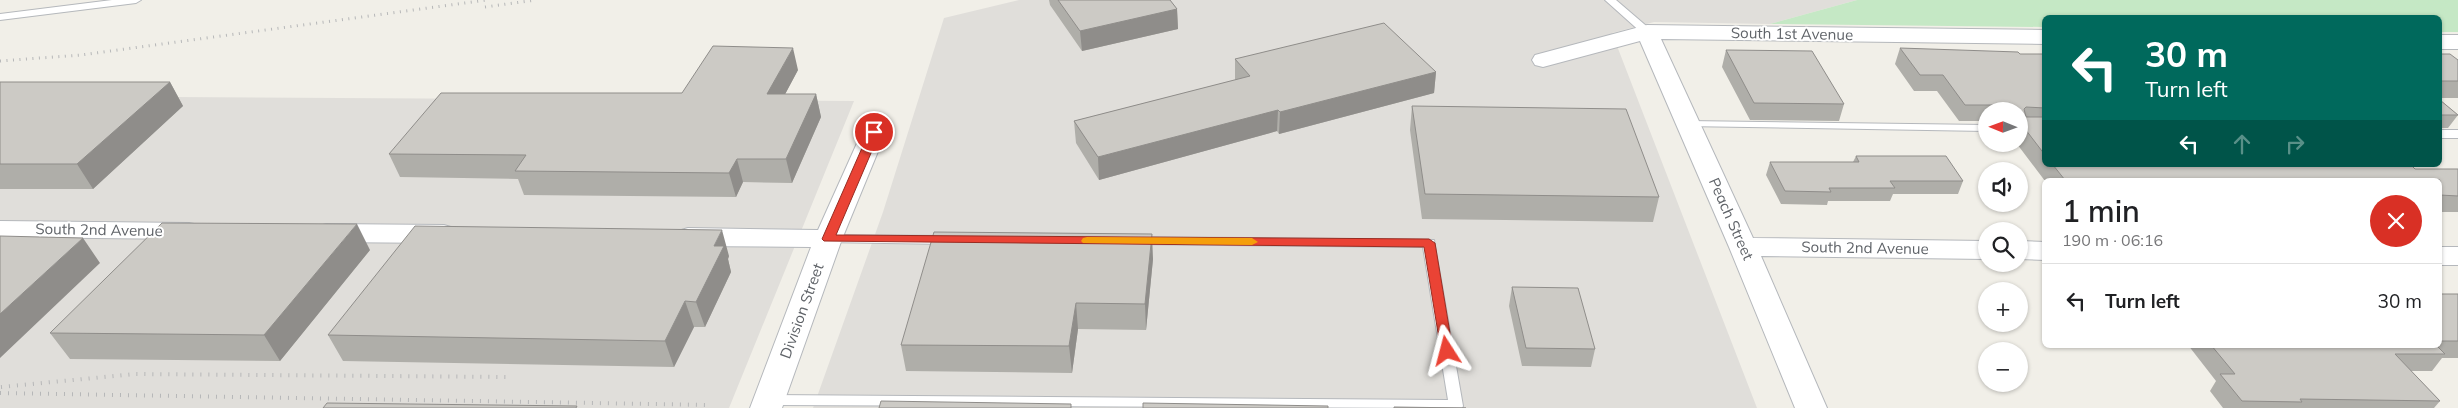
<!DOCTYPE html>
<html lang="en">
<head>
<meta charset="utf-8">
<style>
	body { margin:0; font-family:Mulish,sans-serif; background:#f6f6f6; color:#202124; height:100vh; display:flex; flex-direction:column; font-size:19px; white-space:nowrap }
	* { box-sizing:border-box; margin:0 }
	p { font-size:16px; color:#757577 }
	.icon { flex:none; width:28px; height:28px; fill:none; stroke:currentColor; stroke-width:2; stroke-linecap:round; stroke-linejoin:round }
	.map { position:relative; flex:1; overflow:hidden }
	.drawer { position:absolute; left:2042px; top:178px; width:400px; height:170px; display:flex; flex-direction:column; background:#fff; border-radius:8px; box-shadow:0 1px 4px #0004 }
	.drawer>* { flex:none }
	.banner { position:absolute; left:2042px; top:15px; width:400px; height:152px; border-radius:8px; box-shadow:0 1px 4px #0004; background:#00695c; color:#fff; overflow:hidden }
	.needle { width:32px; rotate:271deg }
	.buttons { position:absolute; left:1978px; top:102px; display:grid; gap:10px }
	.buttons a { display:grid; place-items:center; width:50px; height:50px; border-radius:50%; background:#fff; box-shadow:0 1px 4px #0004; font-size:25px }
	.pin { position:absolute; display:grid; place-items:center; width:42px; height:42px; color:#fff; margin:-21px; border:2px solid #fff; border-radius:50%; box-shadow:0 1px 5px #0007 }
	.me { position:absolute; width:55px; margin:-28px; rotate:351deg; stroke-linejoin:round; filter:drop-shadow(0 0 4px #0008) }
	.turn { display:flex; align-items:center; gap:18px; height:105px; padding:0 20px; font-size:22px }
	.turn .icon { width:65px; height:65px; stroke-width:2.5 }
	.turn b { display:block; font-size:35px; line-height:42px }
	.lanes { display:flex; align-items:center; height:48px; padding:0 20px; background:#0003; justify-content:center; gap:25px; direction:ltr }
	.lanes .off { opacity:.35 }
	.round { display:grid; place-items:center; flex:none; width:52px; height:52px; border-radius:26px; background:#f6f6f6 }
	.headline { display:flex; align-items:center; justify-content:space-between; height:85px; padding:0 20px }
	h1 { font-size:30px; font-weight:600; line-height:38px }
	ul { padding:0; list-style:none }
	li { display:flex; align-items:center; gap:15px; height:75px; padding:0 20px; border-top:1px solid #e0e0e0 }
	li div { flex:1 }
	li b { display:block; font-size:19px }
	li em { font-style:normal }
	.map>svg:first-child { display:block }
	.industrial { fill:#e0deda }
	.green { fill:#c5e8c5 }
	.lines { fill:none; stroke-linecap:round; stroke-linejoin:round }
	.lane-casing { stroke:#b5b8bc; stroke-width:2 }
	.street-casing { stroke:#b5b8bc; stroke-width:2 }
	.lane { fill:#fff; fill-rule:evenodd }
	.street { fill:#fff; fill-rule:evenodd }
	.rail-far1 { stroke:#b6b7b8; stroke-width:3; stroke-dasharray:1 5.5; stroke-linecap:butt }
	.rail { stroke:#b6b7b8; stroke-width:4; stroke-dasharray:1 7; stroke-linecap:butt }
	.wall { fill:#afaea9 }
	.shaded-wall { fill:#8f8d8a }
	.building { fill:#cccac5; stroke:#8f8d8a }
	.route { fill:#ea4335; stroke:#982c22 }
	.slow { fill:#f59e0b }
	.labels { text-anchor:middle; stroke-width:4; stroke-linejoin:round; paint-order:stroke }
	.street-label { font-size:15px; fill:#5f6368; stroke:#fff }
</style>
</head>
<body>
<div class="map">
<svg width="2458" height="408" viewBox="0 0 2458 408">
	<rect width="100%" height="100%" fill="#f1efe8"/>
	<path class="industrial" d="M1019 0H1857L1770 24 1654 22 1612 33 1757 408H813L883 212 944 18Z
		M0 96 854 101 729 408H0Z"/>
	<path class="green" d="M1857 0H2458V32H2440V18H2045V27L1770 24Z"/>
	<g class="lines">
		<g class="lane-casing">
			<path id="lane" d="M112 0H141L136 3 0 20V14Z
				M1605 0H1616L1651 30V34H1643Z
				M1688 121 1986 125V131L1684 126 1682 124 1684 122Z
				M2440 130H2458V138H2440Z
				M828 235 948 236 954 240 948 244 823 242 822 239 823 236Z
				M1136 237 1434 240 1463 406 1462 408 769 405 764 404 762 400 764 396 769 395 1448 400 1423 247 1131 244 1130 241 1131 238Z"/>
		</g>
		<g class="street-casing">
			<path id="street" d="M1647 25 2045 30V44L1661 39 1753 238 1986 241V259L1761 256 1827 408H1795L1729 247 1640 41 1543 67 1535 65 1532 60 1535 55Z
				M2440 35H2458V49H2440Z
				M874 125 883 127 886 132 842 239 782 408H750L811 247 688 246 678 243 674 237 678 231 688 228 818 230 862 132 865 127Z
				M0 221 189 223 199 225 202 231 199 237 189 239 0 237Z
				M326 224 444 225 454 228 457 234 454 240 444 243 326 242 316 239 313 233 316 227Z
				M2019 241 2045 242V260L2019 259Z
				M2440 247H2458V265H2440Z"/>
		</g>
		<use href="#lane" class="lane"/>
		<use href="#street" class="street"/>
		<path class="rail-far1" d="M485 7 536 0
			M0 61 81 55 487 0"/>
		<path class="rail" d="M1 387 135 374 511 377
			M0 393 711 405"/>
	</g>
	<path class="wall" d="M1049 0H1170L1177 9 1178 29 1082 51 1050 5Z
		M1900 48 2020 54H2045V165H2411L2415 169H2458V212H2440V180H2045V181L2017 144H2019V111H1986V121H1959L1937 91H1914L1895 64Z
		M1726 50 1844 104 1839 121 1750 120 1722 67Z
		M2440 54 2458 60V98H2440Z
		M1235 59 1436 72 1434 93 1279 134 1277 131 1099 180 1076 143 1074 121 1235 80Z
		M798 70 785 94H816L821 117 792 183 743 182 736 197 524 195 518 179 400 177 389 154Z
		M0 82H170L183 106 93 189H0Z
		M2440 100 2458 115 2448 128H2440Z
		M1412 106 1659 197 1653 222 1422 219 1410 130Z
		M1856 156 1963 181 1958 194H1893L1890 201H1828L1827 205 1781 204 1766 175 1770 162H1853Z
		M370 250 280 361 70 359 50 333Z
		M729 256 728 259 731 272 705 327H694L674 367 343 361 328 335Z
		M1153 259 1146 330 1078 329 1072 373 906 371 901 345Z
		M1512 287 1595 349 1591 367 1522 366 1509 306Z
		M2440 294H2458V358H2442L2432 371H2411L2440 401 2434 408H2223L2210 391 2216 381 2188 345H2440Z"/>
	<path class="shaded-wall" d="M1177 9 1178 29 1082 51 1080 31Z
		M793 48 798 70 773 117 767 94Z
		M1436 72 1434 93 1279 134 1280 112Z
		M170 82 183 106 93 189 77 164Z
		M816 94 821 117 792 183 786 159Z
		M1278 110 1277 131 1099 180 1098 157Z
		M737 159 743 182 736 197 729 173Z
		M357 224 370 250 280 361 264 335Z
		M722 230 729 256 728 259 731 272 705 327 696 302 714 246Z
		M1152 234 1153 259 1146 330 1145 304Z
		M83 238 100 263 0 358V314Z
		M685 301 694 327 674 367 665 341Z
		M1076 303 1078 329 1072 373 1069 346Z"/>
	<path class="building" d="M1058 0H1170L1177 9 1080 31Z
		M1384 23 1436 72 1280 112 1278 110 1098 157 1074 121 1250 76 1235 59Z
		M713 46 793 48 767 94H816L786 159H737L729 173 515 171 526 155 389 154 441 93H682Z
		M1900 48 2018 52 2020 54H2045V108L2026 107 2024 109 2026 117H2045V155L2019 121V111H2011L2006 105H1965L1943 75H1920Z
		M1726 50 1812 51 1844 104 1754 103Z
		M2440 54H2450L2458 60V81H2440Z
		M0 82H170L77 164H0Z
		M2440 100 2458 115H2440Z
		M1412 106 1626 109 1659 197 1425 194Z
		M1856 156H1946L1963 181H1890L1895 188H1829L1831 192 1785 191 1770 162H1859Z
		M2053 165H2411L2415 169H2458V196L2440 195V180H2065Z
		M162 223 357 224 264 335 50 333Z
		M415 226 722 230 714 246H724L696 302 685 301 665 341 328 335Z
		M934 232 1152 234 1145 304 1076 303 1069 346 901 345Z
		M0 236 83 238 0 314Z
		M1512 287 1578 288 1595 349 1526 348Z
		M2440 294H2458V341H2440Z
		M2211 345H2436L2445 354H2395L2440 401 2300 399 2302 402 2242 401 2220 374H2235Z
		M881 401 1071 404V408H879Z
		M327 403 577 406 576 408H323Z
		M1143 403 1328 406V408H1143Z
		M1394 407 1466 408H1394Z"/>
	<path class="route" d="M874 128 880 132 836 235 1429 239 1435 243 1453 351 1447 356 1441 351 1424 247 824 241 822 239 869 132Z"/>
	<path class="slow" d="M1087 237 1252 238 1258 242 1252 245 1083 243 1081 241 1083 238Z"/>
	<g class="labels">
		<g class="street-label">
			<text transform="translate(1792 34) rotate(1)" y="5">South 1st Avenue</text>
			<text transform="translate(1731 219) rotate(66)" y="5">Peach Street</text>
			<text transform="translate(99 230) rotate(1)" y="5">South 2nd Avenue</text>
			<text transform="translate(1865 248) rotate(1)" y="5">South 2nd Avenue</text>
			<text transform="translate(802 311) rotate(-70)" y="5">Division Street</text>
		</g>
	</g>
</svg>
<div class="buttons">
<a><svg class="needle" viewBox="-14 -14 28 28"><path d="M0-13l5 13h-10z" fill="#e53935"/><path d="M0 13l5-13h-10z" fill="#757577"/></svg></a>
<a><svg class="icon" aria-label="sound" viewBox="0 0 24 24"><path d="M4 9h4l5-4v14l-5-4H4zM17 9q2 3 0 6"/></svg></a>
<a><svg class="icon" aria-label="search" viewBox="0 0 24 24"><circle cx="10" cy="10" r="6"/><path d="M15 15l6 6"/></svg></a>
<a>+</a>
<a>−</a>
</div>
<div class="pin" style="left:874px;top:132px;background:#d93025"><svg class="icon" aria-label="arrive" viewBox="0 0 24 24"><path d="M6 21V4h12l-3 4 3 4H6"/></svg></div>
<svg class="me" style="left:1447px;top:351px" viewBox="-20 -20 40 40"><path d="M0-17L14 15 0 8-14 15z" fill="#ea4335" stroke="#fff" stroke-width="4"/></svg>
<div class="banner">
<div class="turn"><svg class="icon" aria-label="left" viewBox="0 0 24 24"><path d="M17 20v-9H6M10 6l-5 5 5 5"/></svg><div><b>30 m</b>Turn left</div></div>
<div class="lanes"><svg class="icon" aria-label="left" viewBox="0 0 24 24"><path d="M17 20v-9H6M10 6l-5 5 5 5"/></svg><svg class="icon off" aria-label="ahead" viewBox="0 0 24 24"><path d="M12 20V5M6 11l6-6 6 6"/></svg><svg class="icon off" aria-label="right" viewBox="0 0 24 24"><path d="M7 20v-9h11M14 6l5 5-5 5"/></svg></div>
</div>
<section class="drawer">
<div class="headline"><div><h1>1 min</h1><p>190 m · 06:16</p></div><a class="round" style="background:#d93025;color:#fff"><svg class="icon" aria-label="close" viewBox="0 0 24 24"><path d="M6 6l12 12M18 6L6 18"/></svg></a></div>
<ul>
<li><svg class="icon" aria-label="left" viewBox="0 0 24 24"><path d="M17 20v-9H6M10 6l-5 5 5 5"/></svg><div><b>Turn left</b></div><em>30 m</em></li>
</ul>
</section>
</div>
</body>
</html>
